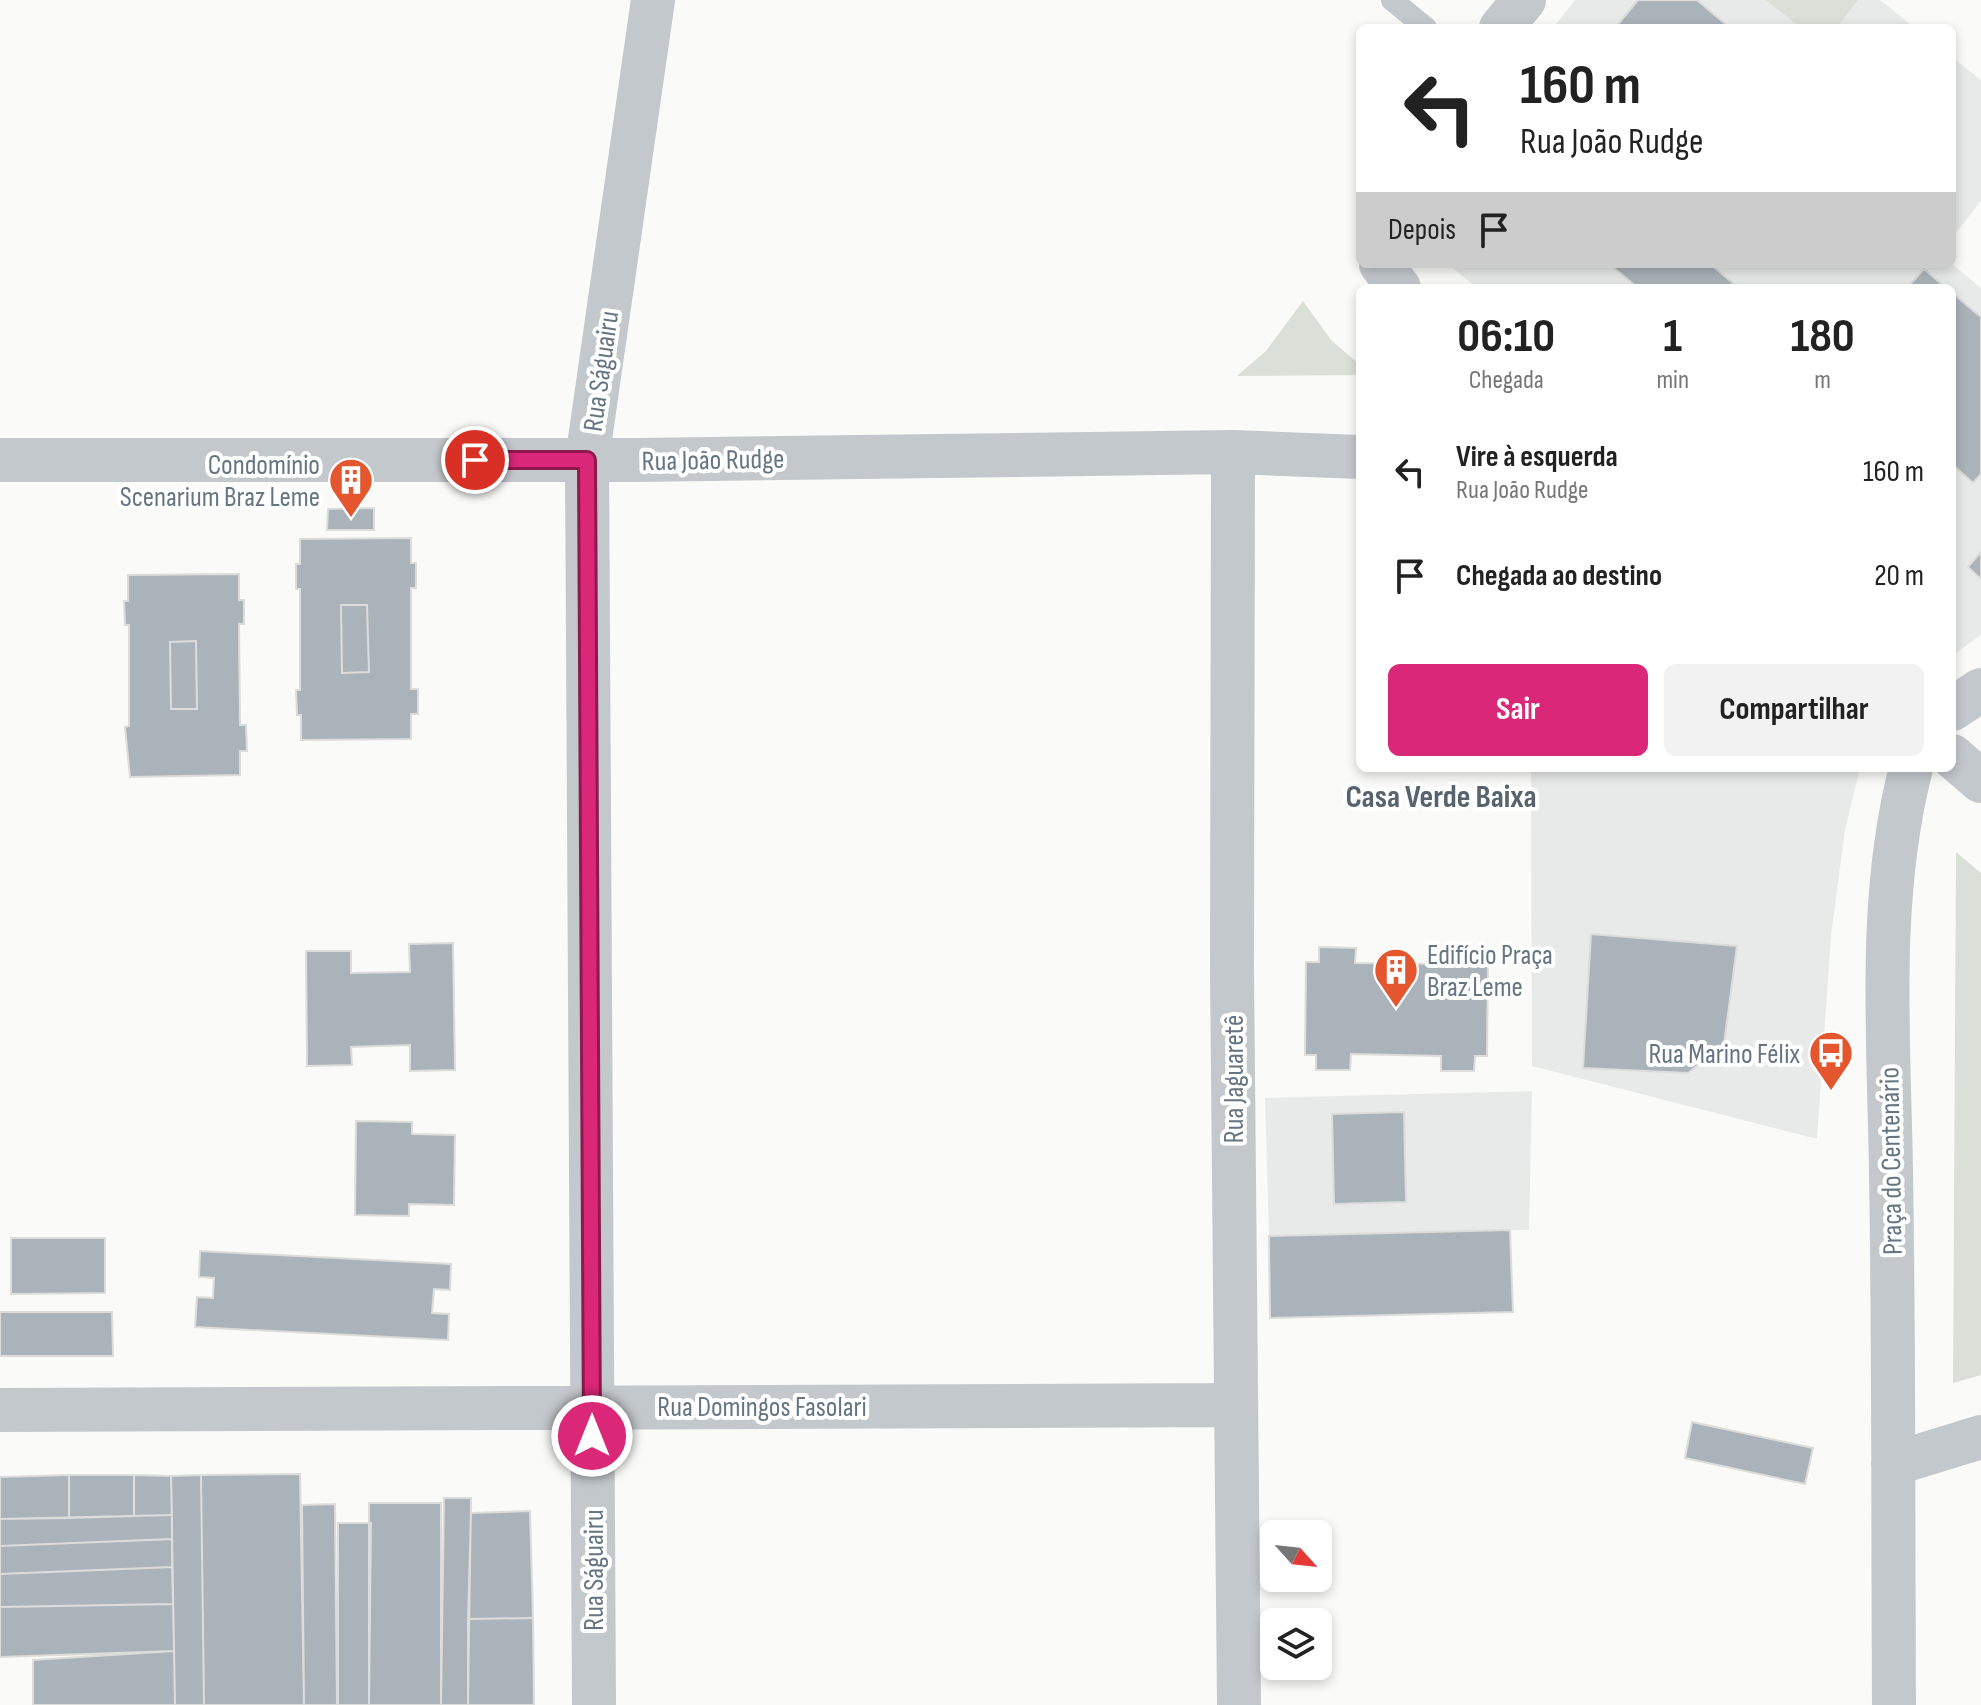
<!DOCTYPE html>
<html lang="pt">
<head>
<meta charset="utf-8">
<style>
	body { margin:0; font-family:"Sofia Sans Condensed",sans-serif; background:#f2f2f2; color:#222; height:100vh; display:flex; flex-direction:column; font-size:30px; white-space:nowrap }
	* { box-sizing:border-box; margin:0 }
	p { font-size:26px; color:#767676 }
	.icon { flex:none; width:44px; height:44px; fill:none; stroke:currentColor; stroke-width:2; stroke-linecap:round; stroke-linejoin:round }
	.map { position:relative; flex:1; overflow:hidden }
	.drawer { position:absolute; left:1356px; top:284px; width:600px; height:488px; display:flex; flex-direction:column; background:#fff; border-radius:12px; box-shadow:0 4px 12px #0003 }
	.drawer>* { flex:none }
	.hud { position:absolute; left:1356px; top:24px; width:600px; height:244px; border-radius:12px; box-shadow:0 4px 12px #0003; background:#fff; color:#222; overflow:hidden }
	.needle { width:52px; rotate:117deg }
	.controls { position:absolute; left:1260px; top:1520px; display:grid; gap:16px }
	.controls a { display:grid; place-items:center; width:72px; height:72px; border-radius:12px; background:#fff; box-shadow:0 4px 12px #0003; font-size:40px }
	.pin { position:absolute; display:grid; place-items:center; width:68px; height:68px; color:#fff; margin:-34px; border:4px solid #fff; border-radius:50%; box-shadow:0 2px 8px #0007 }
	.me { position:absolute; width:88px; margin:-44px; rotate:0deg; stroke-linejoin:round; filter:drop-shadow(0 0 6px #0008) }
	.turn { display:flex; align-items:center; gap:28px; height:168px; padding:0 32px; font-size:36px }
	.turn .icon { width:104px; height:104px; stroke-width:2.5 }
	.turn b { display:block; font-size:56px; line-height:68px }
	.then { display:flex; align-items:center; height:76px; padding:0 32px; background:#0003; gap:16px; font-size:30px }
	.eta { display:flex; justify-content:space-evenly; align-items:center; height:136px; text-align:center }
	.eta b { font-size:48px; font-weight:700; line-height:56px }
	.action { display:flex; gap:16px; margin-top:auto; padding:16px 32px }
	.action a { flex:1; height:92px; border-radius:12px; background:#db2777; color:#fff; font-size:32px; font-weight:700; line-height:92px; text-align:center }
	.action a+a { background:#f2f2f2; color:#222 }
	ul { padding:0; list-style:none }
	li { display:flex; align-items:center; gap:24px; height:104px; padding:0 32px }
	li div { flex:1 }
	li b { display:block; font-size:30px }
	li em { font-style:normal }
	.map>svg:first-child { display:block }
	.built { fill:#e8e9e9 }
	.green { fill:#dadfd7 }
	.building { fill:#aab3b9; stroke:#dcdcda; stroke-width:2 }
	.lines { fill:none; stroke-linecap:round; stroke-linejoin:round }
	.lane { stroke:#c3c8cc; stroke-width:22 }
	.street { stroke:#c3c8cc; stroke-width:44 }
	.route-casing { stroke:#8e194d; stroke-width:20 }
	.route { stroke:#db2777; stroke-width:14 }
	.labels { text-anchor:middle; stroke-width:8; stroke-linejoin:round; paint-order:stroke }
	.street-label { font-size:28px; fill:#657683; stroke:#fff }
	.poi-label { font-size:28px; fill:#657683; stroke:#fff; text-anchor:end }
	.quarter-label { font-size:32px; font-weight:bold; fill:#57646e; stroke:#fff }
</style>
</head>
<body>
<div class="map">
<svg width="1981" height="1705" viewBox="0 0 1981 1705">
	<rect width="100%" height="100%" fill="#fafaf8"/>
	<path class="built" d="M1575 0H1880L1915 28H1553Z
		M1952 57 1981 80V201L1952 238Z
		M1448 264H1952L1981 288V635L1952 656V288H1477Z
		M1531 768H1860L1845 830 1831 935 1817 1139 1532 1066Z
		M1532 1091 1529 1230 1269 1236 1265 1098Z"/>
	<path class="green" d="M1766 0H1858L1836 28H1801Z
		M1303 301 1331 340 1360 365V375L1237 376 1266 351Z
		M1956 852 1981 873V1375L1953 1383Z"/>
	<path class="building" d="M1638 0H1697L1730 28H1615Z
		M1609 264H1710L1739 288H1638Z
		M1924 269 1946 288H1907Z
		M1952 293 1981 317V474L1973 483 1952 464Z
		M374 508V530H327L328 509Z
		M411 538V563H416V588H411V689H418V714H411V739L301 740V715H297L296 690H300V589H296V564H300V539Z
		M1981 552V579L1968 567Z
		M239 574V600H244V624H239L240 725H246L247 751H240V775L130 777 125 727 129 726V625H125L124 601H128V575Z
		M341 605H367L369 672 342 673Z
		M196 641 197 709H171L170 642Z
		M1591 934 1737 946 1724 1044 1688 1073 1583 1068Z
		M453 943 455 1070 410 1071V1045L351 1047 352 1065 307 1066 306 951H351V973L410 972 409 944Z
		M1319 947 1356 948 1355 963 1442 964 1443 949H1477L1476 964H1488L1487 1056H1475L1474 1071H1441V1056L1351 1054 1350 1070H1316V1055H1305L1306 962H1319Z
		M1404 1112 1406 1202 1334 1204 1332 1114Z
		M356 1121 412 1122V1134L455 1135 454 1205 409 1204V1216L355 1215Z
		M1510 1230 1513 1312 1270 1318 1269 1236Z
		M11 1238H105V1293L11 1294Z
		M200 1251 451 1264 450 1290 434 1289 432 1313 449 1314 448 1340 195 1327 197 1297 213 1298 214 1278 199 1277Z
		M0 1312H112L113 1356H0Z
		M1692 1422 1813 1448 1805 1484 1685 1458Z
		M300 1474 304 1705H204L201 1475Z
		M69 1475H134V1516L69 1518Z
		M69 1475V1518L0 1519V1477Z
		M134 1475 171 1476 172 1515 134 1516Z
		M201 1475 204 1705H175L171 1476Z
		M444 1498H471L468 1705H441Z
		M369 1503H441V1705H369Z
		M335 1504 337 1705H304L302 1505Z
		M530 1511 533 1618 468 1619 471 1513Z
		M172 1515V1539L0 1546V1519Z
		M338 1523H371L369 1705H338Z
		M172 1539V1567L0 1574V1546Z
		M172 1567 173 1604 0 1607V1574Z
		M173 1604 174 1651 0 1657V1607Z
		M533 1618 534 1705H468V1619Z
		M174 1651 175 1705H33V1660Z"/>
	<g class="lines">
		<path class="lane" d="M1392 0 1426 28"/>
		<path class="street" d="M1501 28 1524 0
			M1381 264 1399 288
			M1233 452 1232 970 1239 1705
			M0 460H637L1233 452 1360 457
			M1952 709 1981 690
			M1952 756 1981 781
			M0 1410 1236 1405
			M1893 1464 1981 1437
			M594 1705 587 460 653 0
			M1894 1705C1893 1527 1894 1350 1891 1172 1889 1038 1877 899 1911 768"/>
	</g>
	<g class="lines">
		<g class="route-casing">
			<path id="route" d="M475 460H587L592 1436"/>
		</g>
		<use href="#route" class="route"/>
	</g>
	<defs>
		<g id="building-pin" transform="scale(2.3)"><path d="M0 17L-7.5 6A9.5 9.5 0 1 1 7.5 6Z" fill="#e4572e" stroke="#fff"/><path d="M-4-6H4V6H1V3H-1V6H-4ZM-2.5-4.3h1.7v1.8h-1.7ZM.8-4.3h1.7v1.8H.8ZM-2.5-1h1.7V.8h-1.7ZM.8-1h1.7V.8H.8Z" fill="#fff"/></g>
		<g id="bus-pin" transform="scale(2.3)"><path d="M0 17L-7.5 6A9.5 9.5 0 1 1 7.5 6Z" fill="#e4572e" stroke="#fff"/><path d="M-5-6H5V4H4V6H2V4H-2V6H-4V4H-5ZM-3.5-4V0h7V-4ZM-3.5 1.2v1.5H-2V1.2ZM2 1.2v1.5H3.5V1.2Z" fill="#fff"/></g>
	</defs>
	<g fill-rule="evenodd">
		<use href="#building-pin" x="351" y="480"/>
		<use href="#building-pin" x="1396" y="970"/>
		<use href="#bus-pin" x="1831" y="1053"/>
	</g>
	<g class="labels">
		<g class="street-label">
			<text transform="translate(600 371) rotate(-82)" y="10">Rua Ságuairu</text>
			<text transform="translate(713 459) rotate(-1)" y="10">Rua João Rudge</text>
			<text transform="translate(1233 1079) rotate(-90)" y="10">Rua Jaguaretê</text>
			<text transform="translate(1890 1161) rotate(-91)" y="10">Praça do Centenário</text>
			<text x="762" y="1416">Rua Domingos Fasolari</text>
			<text transform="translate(593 1570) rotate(-90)" y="10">Rua Ságuairu</text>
		</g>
		<g class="poi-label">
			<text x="320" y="474">Condomínio<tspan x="320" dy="32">Scenarium Braz Leme</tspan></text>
			<text x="1427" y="964" text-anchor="start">Edifício Praça<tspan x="1427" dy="32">Braz Leme</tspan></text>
			<text x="1800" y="1063">Rua Marino Félix</text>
		</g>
		<g class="quarter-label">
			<text x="1441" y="807">Casa Verde Baixa</text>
		</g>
	</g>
</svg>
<div class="controls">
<a><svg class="needle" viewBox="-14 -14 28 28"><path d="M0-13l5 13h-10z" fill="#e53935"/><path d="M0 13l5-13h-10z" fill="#767676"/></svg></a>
<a><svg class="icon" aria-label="layers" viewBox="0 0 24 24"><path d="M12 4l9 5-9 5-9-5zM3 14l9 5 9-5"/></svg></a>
</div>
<div class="pin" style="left:475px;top:460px;background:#d93025"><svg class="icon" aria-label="arrive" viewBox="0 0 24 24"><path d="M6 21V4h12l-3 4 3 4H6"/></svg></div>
<svg class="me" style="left:592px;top:1436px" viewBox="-20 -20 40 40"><circle r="17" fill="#db2777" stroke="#fff" stroke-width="3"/><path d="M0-11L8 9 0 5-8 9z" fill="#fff"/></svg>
<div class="hud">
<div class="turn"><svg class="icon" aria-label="left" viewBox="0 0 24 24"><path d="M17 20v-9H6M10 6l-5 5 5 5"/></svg><div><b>160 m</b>Rua João Rudge</div></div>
<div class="then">Depois<svg class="icon" aria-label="arrive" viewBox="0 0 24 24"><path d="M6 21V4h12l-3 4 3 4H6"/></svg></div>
</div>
<section class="drawer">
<div class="eta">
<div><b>06:10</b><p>Chegada</p></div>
<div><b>1</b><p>min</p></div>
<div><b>180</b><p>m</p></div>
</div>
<ul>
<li><svg class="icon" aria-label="left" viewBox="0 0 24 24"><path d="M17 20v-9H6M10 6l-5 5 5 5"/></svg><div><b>Vire à esquerda</b><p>Rua João Rudge</p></div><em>160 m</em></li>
<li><svg class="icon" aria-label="arrive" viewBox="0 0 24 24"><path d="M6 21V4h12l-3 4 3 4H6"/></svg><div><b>Chegada ao destino</b></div><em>20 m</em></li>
</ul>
<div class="action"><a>Sair</a><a>Compartilhar</a></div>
</section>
</div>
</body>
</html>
